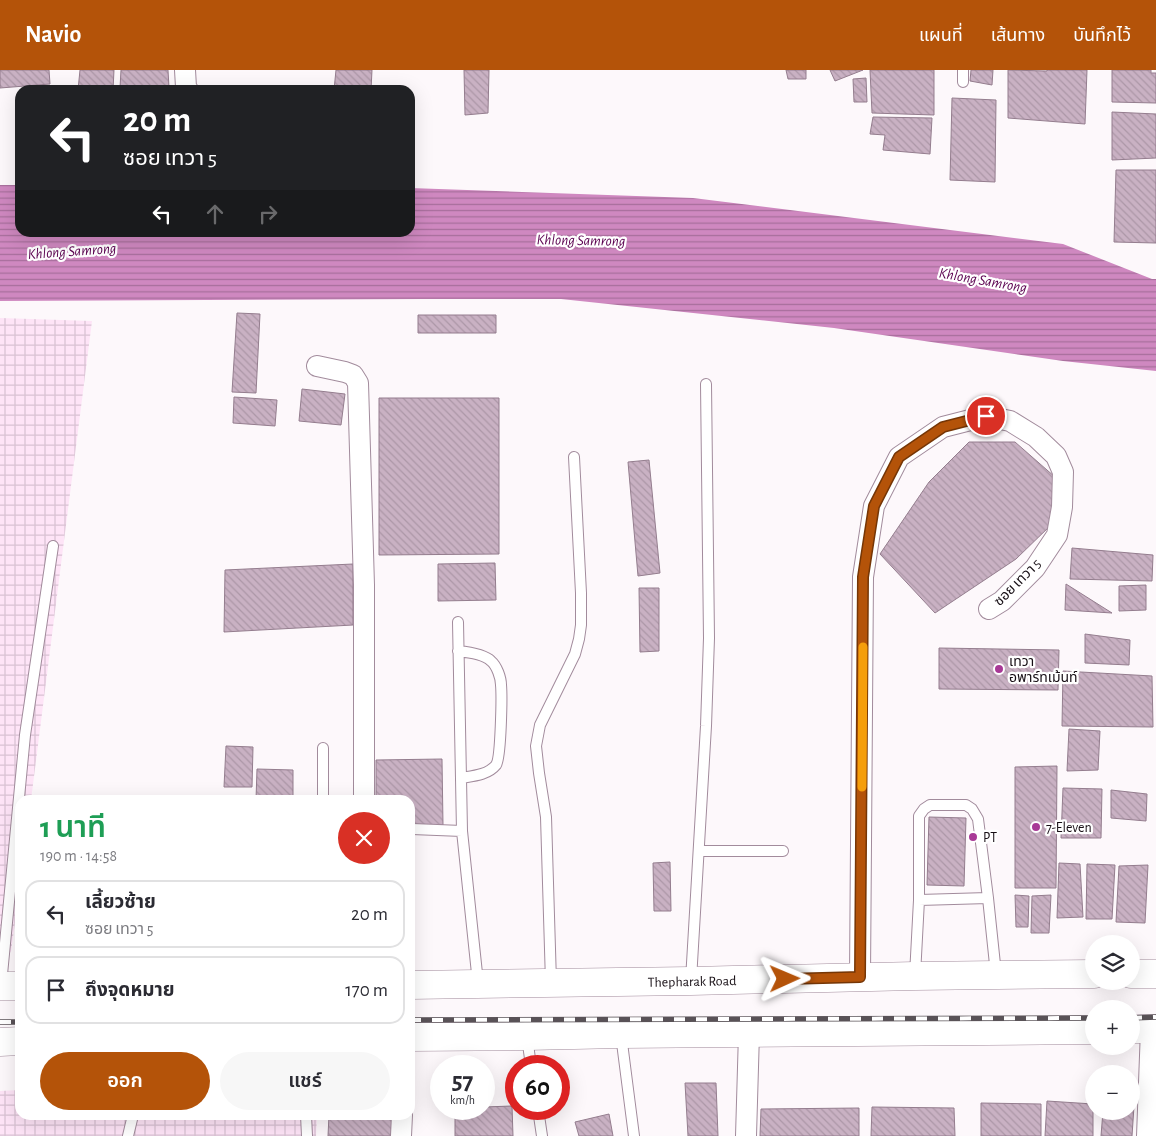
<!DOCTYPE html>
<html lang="th">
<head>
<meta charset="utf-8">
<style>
	body { margin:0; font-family:"Alegreya Sans","Noto Sans Thai",sans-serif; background:#f7f7f7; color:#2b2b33; height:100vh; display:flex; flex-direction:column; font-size:19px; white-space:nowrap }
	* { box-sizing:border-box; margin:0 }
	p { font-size:16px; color:#7c7c81 }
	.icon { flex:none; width:28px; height:28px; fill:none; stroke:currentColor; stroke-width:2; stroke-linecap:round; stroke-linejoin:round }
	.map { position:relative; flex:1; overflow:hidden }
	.details { position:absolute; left:15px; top:725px; width:400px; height:325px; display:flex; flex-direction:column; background:#fff; border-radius:15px; box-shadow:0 5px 20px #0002 }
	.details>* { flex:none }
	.hud { position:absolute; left:15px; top:15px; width:400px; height:152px; border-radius:15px; box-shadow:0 5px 20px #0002; background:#202124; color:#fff; overflow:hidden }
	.tools { position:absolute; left:1085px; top:865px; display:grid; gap:10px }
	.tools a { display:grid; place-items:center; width:55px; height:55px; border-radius:50%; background:#fff; box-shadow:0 5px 20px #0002; font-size:25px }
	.speed { position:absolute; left:430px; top:985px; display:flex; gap:10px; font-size:25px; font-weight:700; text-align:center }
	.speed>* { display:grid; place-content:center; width:65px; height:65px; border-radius:50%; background:#fff; box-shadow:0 5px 20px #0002; line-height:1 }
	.speed small { font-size:12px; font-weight:400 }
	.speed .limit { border:8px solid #d22; background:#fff; color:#111 }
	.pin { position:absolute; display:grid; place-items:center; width:42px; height:42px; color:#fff; margin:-21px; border:2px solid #fff; border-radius:50%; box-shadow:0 1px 5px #0007 }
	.me { position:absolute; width:55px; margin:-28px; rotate:89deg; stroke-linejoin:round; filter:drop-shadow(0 0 4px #0008) }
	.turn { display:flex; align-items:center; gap:18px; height:105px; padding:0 25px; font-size:22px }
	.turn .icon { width:65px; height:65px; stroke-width:2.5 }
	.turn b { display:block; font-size:35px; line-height:42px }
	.lanes { display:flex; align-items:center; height:48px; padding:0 25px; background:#0003; justify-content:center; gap:25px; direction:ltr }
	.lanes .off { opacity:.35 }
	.round { display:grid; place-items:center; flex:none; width:52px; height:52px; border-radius:26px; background:#f7f7f7 }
	.summary { display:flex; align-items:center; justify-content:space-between; height:85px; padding:0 25px }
	h1 { font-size:30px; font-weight:600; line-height:38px; color:#1e9e55 }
	.action { display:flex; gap:10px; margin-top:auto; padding:10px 25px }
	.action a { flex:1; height:58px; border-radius:30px; background:#b45309; color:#fff; font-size:20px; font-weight:600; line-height:58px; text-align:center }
	.action a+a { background:#f7f7f7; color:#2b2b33 }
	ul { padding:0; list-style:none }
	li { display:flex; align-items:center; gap:15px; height:68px; margin:0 10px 8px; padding:0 15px; border:2px solid #e1e1e2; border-radius:15px }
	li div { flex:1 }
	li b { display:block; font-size:19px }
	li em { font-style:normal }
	header { display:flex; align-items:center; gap:30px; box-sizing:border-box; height:70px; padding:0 25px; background:#b45309; color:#fff }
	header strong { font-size:24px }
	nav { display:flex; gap:28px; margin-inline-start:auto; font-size:18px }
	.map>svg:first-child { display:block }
	.industrial { fill:url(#industrial-grid) }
	.water { fill:url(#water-rules) }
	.building { fill:url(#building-back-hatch); stroke:#947d8e }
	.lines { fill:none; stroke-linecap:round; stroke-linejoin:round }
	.service-casing { stroke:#a28b9c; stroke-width:12 }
	.minor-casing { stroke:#a28b9c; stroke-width:22 }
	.primary-casing { stroke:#a28b9c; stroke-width:29 }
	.service { stroke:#fff; stroke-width:10 }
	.minor { stroke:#fff; stroke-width:20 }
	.primary { stroke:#fff; stroke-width:28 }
	.rail-casing { stroke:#595257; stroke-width:5.5 }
	.rail { stroke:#fff; stroke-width:4; stroke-dasharray:11; stroke-linecap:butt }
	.route-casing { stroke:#753606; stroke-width:12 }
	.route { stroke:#b45309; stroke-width:9 }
	.slow { stroke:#f59e0b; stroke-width:9 }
	.poi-dot { fill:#a83996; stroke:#fff; stroke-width:2 }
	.labels { text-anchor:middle; stroke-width:4.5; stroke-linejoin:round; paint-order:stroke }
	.street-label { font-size:14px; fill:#160e14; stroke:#fff }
	.poi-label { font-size:14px; fill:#160e14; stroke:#fff; text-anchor:start }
	.water-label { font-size:15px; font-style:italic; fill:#5b0250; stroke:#fff }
</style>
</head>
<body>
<header>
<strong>Navio</strong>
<nav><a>แผนที่</a><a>เส้นทาง</a><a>บันทึกไว้</a></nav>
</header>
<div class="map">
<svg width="1156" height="1066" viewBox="0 0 1156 1066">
	<defs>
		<pattern id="industrial-grid" width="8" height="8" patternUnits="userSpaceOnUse" patternTransform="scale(1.25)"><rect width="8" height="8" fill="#fee4f7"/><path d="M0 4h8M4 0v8" fill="none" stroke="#d9c2d3"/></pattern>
		<pattern id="water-rules" width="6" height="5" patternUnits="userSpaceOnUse" patternTransform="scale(1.25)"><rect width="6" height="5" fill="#cf88c0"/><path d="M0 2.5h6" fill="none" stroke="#a76e9b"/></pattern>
		<pattern id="building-back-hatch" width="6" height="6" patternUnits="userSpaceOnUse" patternTransform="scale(1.25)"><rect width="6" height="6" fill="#c9b1c3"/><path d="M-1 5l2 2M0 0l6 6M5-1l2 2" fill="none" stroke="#ac97a7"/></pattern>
	</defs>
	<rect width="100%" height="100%" fill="#fdf8fb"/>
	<path class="industrial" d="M0 248 92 251 31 730H20V815L11 882H0Z
		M20 1020V1045H317L316 1066H0V1021Z"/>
	<path class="water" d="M0 115H20V162H410V118L693 128 1063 174 1152 209H1156V301L1063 291 834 258 561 229H426L0 231Z"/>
	<path class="building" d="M0 0H49L50 14 0 18Z
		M80 0H114L113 20H78Z
		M121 0H168L169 18H120Z
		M336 0H372L371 20H334Z
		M464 0H489L488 43 465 45Z
		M786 0H806V9H788Z
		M830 0H863L835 11Z
		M870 0H934V45L872 43Z
		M971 0H993L992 15 970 11Z
		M1008 0 1047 1V0H1087L1085 54 1008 48Z
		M1112 0H1151V3H1156V33L1112 32Z
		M866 8 867 32H854L853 9Z
		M952 28 996 30 995 112 950 110Z
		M1112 42 1156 44V88L1112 90Z
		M873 47 932 48 930 84 883 80 885 65 870 64Z
		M1116 100H1156V173L1114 172Z
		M237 243 260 244 256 323 232 322Z
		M418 245H496V263H418Z
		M302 319 345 324 341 355 299 351Z
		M234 327 277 330 275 356 233 353Z
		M379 328H499V484L379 485Z
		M969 372H1015L1055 407 1051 455 1016 489 935 543 880 484 929 412Z
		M649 390 660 503 638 506 628 392Z
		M1072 478 1153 485 1152 511 1070 509Z
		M495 493 496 530 438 531V494Z
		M353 494V555L224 562 225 500Z
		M1066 514 1112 543 1065 540Z
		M1146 515V540L1119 541V516Z
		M639 518H659V581L640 582Z
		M1085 564 1130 570 1129 595 1085 593Z
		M939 578 1059 580 1058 620 939 619Z
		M1063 601 1152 606 1153 657 1062 656Z
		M1069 659 1100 661 1098 700 1067 701Z
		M226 676 253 677 252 717H224Z
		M442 689 443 755 410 756V730H376V690Z
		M1057 696 1056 818H1015V697Z
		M257 699 293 700V730H256Z
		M1063 718 1102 719 1101 768H1061Z
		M1111 720 1147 724 1146 751 1111 748Z
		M929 747 966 748 964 816 927 815Z
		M670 792 671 841H654L653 793Z
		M1059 793 1080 794 1083 847 1057 848Z
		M1087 794 1115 795 1112 849H1086Z
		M1148 795 1145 853 1116 852 1119 796Z
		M1015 825 1029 826 1028 857H1016Z
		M1051 825 1049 863H1031L1032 826Z
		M685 1013H716L718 1066H688Z
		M1047 1031 1093 1034V1066H1045Z
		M981 1033 1041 1034V1066H981Z
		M512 1036 513 1066H455V1039H484V1037Z
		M1131 1036H1134L1132 1066H1101L1103 1041H1131Z
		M872 1037 954 1038 955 1066H871Z
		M859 1038V1066H760L761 1039Z
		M609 1044 613 1066H579L575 1052Z
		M329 1045H394V1066H328Z"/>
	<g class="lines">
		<g class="service-casing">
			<path id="service" d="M963 12V0
				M458 552 462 761 478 913
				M458 581C468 582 484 584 491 591 497 596 501 608 501 615 502 626 501 688 496 695 488 705 473 706 461 708
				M323 678V730
				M412 759 462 761
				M699 781H783
				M919 830V746L924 739 930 735H966L972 739 978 749 988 828
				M915 905 919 830 988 828 996 904
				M691 910 706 656 709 568 706 314
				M551 912 546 747 539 703 536 676 540 655 575 584 579 569 581 555V523L574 387
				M1 915 25 665 53 476
				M621 965 634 1066
				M527 967 531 996
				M538 1039 542 1066
				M306 1045 307 1066
				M128 1066 133 1045"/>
		</g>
		<g class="minor-casing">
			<path id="minor" d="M185 0 186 17 188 20
				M317 296 345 302 353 305 358 313 364 515V730
				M860 907 863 507 874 436 899 387 943 357 986 346 1010 351 1036 367 1056 386 1063 402 1062 437 1057 465 1035 498 1002 531 989 539
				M401 1066 402 1045
				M746 1066 749 963
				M1147 1066 1151 959"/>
		</g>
		<g class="primary-casing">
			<path id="primary" d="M1131 904H1156
				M410 915 691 911 915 906 1094 904
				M0 916H20
				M1131 959H1156
				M410 967 527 966 621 964 1094 960
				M0 972 20 971"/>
		</g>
		<use href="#service" class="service"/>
		<use href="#minor" class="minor"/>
		<use href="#primary" class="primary"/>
		<g class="rail-casing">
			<path id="rail" d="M1131 948 1156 947
				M410 950 1094 948
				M0 952H20"/>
		</g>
		<use href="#rail" class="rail"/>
	</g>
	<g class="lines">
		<g class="route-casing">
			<path id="route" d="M785 909 860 907 863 507 874 436 899 387 943 357 986 346"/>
		</g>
		<use href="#route" class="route"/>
		<path class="slow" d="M862 717 863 577"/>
	</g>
	<g class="poi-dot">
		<circle cx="999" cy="599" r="5"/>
		<circle cx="1036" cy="757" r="5"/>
		<circle cx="973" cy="767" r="5"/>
	</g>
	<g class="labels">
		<g class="street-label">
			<text transform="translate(1017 512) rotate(-45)" y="5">ซอย เทวา 5</text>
			<text transform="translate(692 911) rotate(-1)" y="5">Thepharak Road</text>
		</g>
		<g class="poi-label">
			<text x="1009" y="596">เทวา<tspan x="1009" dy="16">อพาร์ทเม้นท์</tspan></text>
			<text x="1046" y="762">7-Eleven</text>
			<text x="983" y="772">PT</text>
		</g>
		<g class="water-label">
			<text transform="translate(581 170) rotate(1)" y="5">Khlong Samrong</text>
			<text transform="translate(72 181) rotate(-4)" y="5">Khlong Samrong</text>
			<text transform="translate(983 210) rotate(10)" y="5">Khlong Samrong</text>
		</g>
	</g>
</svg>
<div class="tools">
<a><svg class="icon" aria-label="layers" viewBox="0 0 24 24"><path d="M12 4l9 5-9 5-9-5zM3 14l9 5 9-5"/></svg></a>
<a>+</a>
<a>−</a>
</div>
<div class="speed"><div>57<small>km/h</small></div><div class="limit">60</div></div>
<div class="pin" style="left:986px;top:346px;background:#d93025"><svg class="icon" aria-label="arrive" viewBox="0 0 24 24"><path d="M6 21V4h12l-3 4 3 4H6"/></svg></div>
<svg class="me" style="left:785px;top:909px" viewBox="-20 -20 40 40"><path d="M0-17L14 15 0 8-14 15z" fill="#b45309" stroke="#fff" stroke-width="4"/></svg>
<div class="hud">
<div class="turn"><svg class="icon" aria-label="left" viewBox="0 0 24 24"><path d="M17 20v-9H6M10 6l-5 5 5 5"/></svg><div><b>20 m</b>ซอย เทวา 5</div></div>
<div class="lanes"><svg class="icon" aria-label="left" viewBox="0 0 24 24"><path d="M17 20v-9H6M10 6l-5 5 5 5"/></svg><svg class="icon off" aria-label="ahead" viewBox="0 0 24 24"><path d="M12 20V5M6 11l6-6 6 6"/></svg><svg class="icon off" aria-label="right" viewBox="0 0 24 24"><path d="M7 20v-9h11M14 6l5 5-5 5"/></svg></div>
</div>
<section class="details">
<div class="summary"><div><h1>1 นาที</h1><p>190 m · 14:58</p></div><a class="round" style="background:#d93025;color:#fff"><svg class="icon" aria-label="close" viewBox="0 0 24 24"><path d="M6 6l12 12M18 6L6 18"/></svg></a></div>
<ul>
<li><svg class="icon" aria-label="left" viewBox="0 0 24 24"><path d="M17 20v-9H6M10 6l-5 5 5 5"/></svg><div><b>เลี้ยวซ้าย</b><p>ซอย เทวา 5</p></div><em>20 m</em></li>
<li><svg class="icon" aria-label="arrive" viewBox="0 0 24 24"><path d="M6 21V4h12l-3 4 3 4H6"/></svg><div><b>ถึงจุดหมาย</b></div><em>170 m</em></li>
</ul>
<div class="action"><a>ออก</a><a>แชร์</a></div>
</section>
</div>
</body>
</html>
